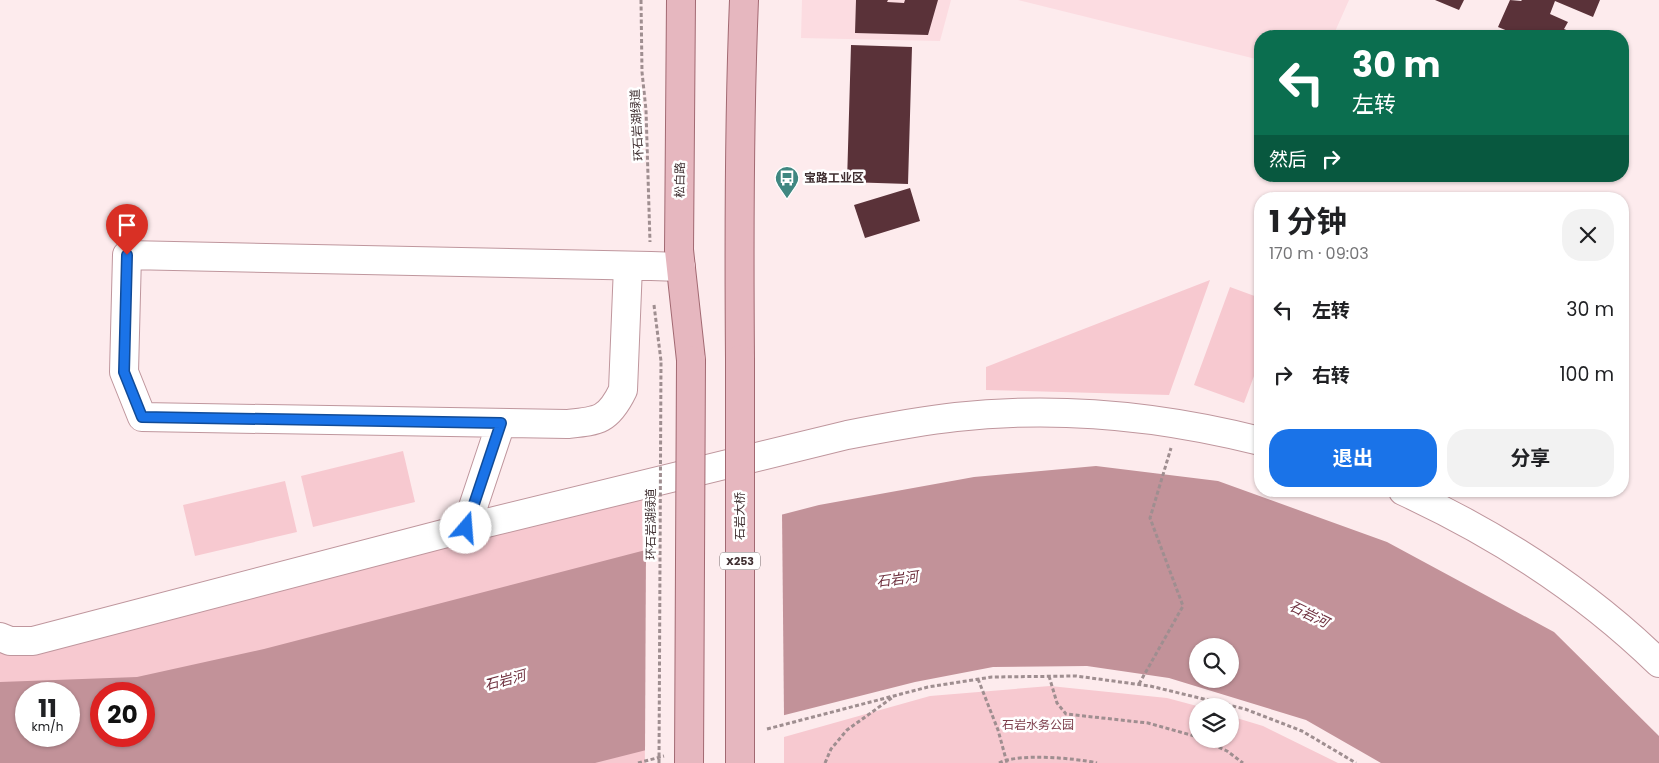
<!DOCTYPE html>
<html lang="zh">
<head>
<meta charset="utf-8">
<style>
	body { margin:0; font-family:Poppins,"Noto Sans SC",sans-serif; background:#f2f2f2; color:#202124; height:100vh; display:flex; flex-direction:column; font-size:19px; white-space:nowrap }
	* { box-sizing:border-box; margin:0 }
	p { font-size:16px; color:#757577 }
	.icon { flex:none; width:28px; height:28px; fill:none; stroke:currentColor; stroke-width:2; stroke-linecap:round; stroke-linejoin:round }
	.map { position:relative; flex:1; overflow:hidden }
	.drawer { position:absolute; left:1254px; top:192px; width:375px; height:305px; display:flex; flex-direction:column; background:#fff; border-radius:20px; box-shadow:0 1px 4px #0004 }
	.drawer>* { flex:none }
	.banner { position:absolute; left:1254px; top:30px; width:375px; height:152px; border-radius:20px; box-shadow:0 1px 4px #0004; background:#0b6e4f; color:#fff; overflow:hidden }
	.controls { position:absolute; left:1189px; top:638px; display:grid; gap:10px }
	.controls a { display:grid; place-items:center; width:50px; height:50px; border-radius:50%; background:#fff; box-shadow:0 1px 4px #0004; font-size:25px }
	.speed { position:absolute; left:15px; top:682px; display:flex; gap:10px; font-size:25px; font-weight:700; text-align:center }
	.speed>* { display:grid; place-content:center; width:65px; height:65px; border-radius:50%; background:#fff; box-shadow:0 1px 4px #0004; line-height:1 }
	.speed small { font-size:12px; font-weight:400 }
	.speed .limit { border:8px solid #d22; background:#fff; color:#111 }
	.pin { position:absolute; display:grid; place-items:center; width:42px; height:42px; color:#fff; margin:-51px -21px; border-radius:50% 50% 50% 0; rotate:-45deg; box-shadow:0 0 5px #0007 }
	.pin .icon { rotate:45deg }
	.me { position:absolute; width:55px; margin:-28px; rotate:18deg; stroke-linejoin:round; filter:drop-shadow(0 0 4px #0008) }
	.turn { display:flex; align-items:center; gap:18px; height:105px; padding:0 15px; font-size:22px }
	.turn .icon { width:65px; height:65px; stroke-width:2.5 }
	.turn b { display:block; font-size:35px; line-height:42px }
	.then { display:flex; align-items:center; height:48px; padding:0 15px; background:#0003; gap:10px; font-size:19px }
	.round { display:grid; place-items:center; flex:none; width:52px; height:52px; border-radius:20px; background:#f2f2f2 }
	.headline { display:flex; align-items:center; justify-content:space-between; height:85px; padding:0 15px }
	h1 { font-size:30px; font-weight:700; line-height:38px }
	.button { display:flex; gap:10px; margin-top:auto; padding:10px 15px }
	.button a { flex:1; height:58px; border-radius:20px; background:#1a73e8; color:#fff; font-size:20px; font-weight:700; line-height:58px; text-align:center }
	.button a+a { background:#f2f2f2; color:#202124 }
	ul { padding:0; list-style:none }
	li { display:flex; align-items:center; gap:15px; height:65px; padding:0 15px }
	li div { flex:1 }
	li b { display:block; font-size:19px }
	li em { font-style:normal }
	.map>svg:first-child { display:block }
	.built { fill:#fcdce1 }
	.green { fill:#f7c9d0; fill-rule:evenodd }
	.water { fill:#c29299; fill-rule:evenodd }
	.pier { fill:#fdebed }
	.building { fill:#5a3239 }
	.lines { fill:none; stroke-linecap:round; stroke-linejoin:round }
	.minor-casing { stroke:#bf969d; stroke-width:30 }
	.major-casing { stroke:#a26972; stroke-width:30 }
	.path { stroke:#9f8e90; stroke-width:3; stroke-dasharray:4 2.5; stroke-linecap:butt }
	.minor { stroke:#fff; stroke-width:28 }
	.major { stroke:#e6b7bf; stroke-width:28 }
	.major-bridge-casing { stroke:#a26972; stroke-width:30; stroke-linecap:butt }
	.path-bridge { stroke:#9f8e90; stroke-width:3; stroke-dasharray:4 2.5; stroke-linecap:butt }
	.major-bridge { stroke:#e6b7bf; stroke-width:28 }
	.route-casing { stroke:#114b97; stroke-width:12 }
	.route { stroke:#1a73e8; stroke-width:9 }
	.labels { text-anchor:middle; stroke-width:5; stroke-linejoin:round; paint-order:stroke }
	.shield { fill:#fff; stroke:#796e70; stroke-width:1 }
	.shield-label { font-size:11px; font-weight:bold; fill:#403032 }
	.street-label { font-size:12px; fill:#403032; stroke:#fff }
	.poi-label { font-size:12px; font-weight:bold; fill:#403032; stroke:#fff; text-anchor:start }
	.park-label { font-size:12px; fill:#7d3e4b; stroke:#fff }
	.water-label { font-size:14px; font-style:italic; fill:#6f313f; stroke:#fff }
</style>
</head>
<body>
<div class="map">
<svg width="1659" height="763" viewBox="0 0 1659 763">
	<rect width="100%" height="100%" fill="#fdebed"/>
	<path class="built" d="M802 0H951L940 41 801 38Z
		M1018 0H1349L1333 36H1260V60Z"/>
	<path class="green" d="M1210 280 1169 395 986 390V367Z
		M1230 287 1260 298V360L1244 403 1194 385Z
		M403 451 415 502 313 527 301 476Z
		M285 481 297 532 195 556 183 505Z
		M642 492 645 763H0V651ZM26 694H69V736H26ZM101 694H144V736H101Z
		M1050 686 1167 698 1197 706 1198 739H1230V716L1263 726 1338 763H784V737L930 696Z"/>
	<path class="water" d="M1096 466 1218 481 1387 542 1554 632 1659 736V763H1381L1306 720 1169 678 1087 666 993 667 915 682 595 763H0V682L137 677 264 649 819 505 974 477ZM1198 646H1230V679H1198ZM26 694H69V736H26ZM101 694H144V736H101Z"/>
	<path class="pier" d="M782 512 784 717 645 753 646 547Z"/>
	<path class="building" d="M856 0H888L887 2 904 3 905 0H938L928 35 855 33Z
		M1435 0H1464L1459 10Z
		M1510 0 1521 1 1522 0H1600L1593 17 1555 1 1550 14 1568 22 1564 29 1573 33 1571 36H1520L1498 27Z
		M851 45 912 47 908 184 847 182Z
		M910 188 920 221 865 238 854 205Z"/>
	<g class="lines">
		<g class="minor-casing">
			<path id="minor" d="M628 266 623 390C608 421 598 421 567 424L142 417 124 372 127 255 651 266 681 267
				M1403 491C1496 534 1586 592 1659 663
				M466 528 501 423
				M0 637 10 641H33L466 528 847 435C883 428 919 421 956 417 1057 406 1161 416 1260 441"/>
		</g>
		<g class="major-casing">
			<path id="major" d="M681 0 679 250 691 360
				M740 359C739 240 739 120 744 0"/>
		</g>
		<path class="path" d="M641 0 642 72 646 110 650 242
			M654 305 661 361
			M1049 676 1057 703 1066 714 1148 723 1198 737
			M978 679 998 730 1007 763
			M1139 684 1183 606 1150 518 1171 448
			M767 729 928 687 992 677 1076 676 1150 686 1245 709 1302 731 1356 763
			M1201 739 1227 751 1243 763
			M638 763 664 756
			M825 763 831 749 847 730 893 697
			M999 763C1019 753 1074 758 1097 763"/>
		<use href="#minor" class="minor"/>
		<use href="#major" class="major"/>
		<g class="major-bridge-casing">
			<path id="major-bridge" d="M689 763 691 360
				M740 763V359"/>
		</g>
		<path class="path-bridge" d="M659 763 661 361"/>
		<use href="#major-bridge" class="major-bridge"/>
	</g>
	<g class="lines">
		<g class="route-casing">
			<path id="route" d="M127 255 124 372 142 417 501 423 466 528"/>
		</g>
		<use href="#route" class="route"/>
	</g>
	<defs>
		<g id="bus-pin" transform="scale(1.25)"><path d="M0 17L-7.5 6A9.5 9.5 0 1 1 7.5 6Z" fill="#408781" stroke="#fff"/><path d="M-5-6H5V4H4V6H2V4H-2V6H-4V4H-5ZM-3.5-4V0h7V-4ZM-3.5 1.2v1.5H-2V1.2ZM2 1.2v1.5H3.5V1.2Z" fill="#fff"/></g>
	</defs>
	<g fill-rule="evenodd">
		<use href="#bus-pin" x="787" y="178"/>
	</g>
	<g class="labels">
		<rect class="shield" x="720" y="552.5" width="40" height="17" rx="4"/>
		<g class="shield-label">
			<text x="740" y="565">X253</text>
		</g>
		<g class="street-label">
			<text transform="translate(637 125) rotate(-93)" y="4">环石岩湖绿道</text>
			<text transform="translate(680 180) rotate(-89)" y="4">松白路</text>
			<text transform="translate(740 516) rotate(-90)" y="4">石岩大桥</text>
			<text transform="translate(651 524) rotate(-90)" y="4">环石岩湖绿道</text>
		</g>
		<g class="poi-label">
			<text x="804" y="182">宝路工业区</text>
		</g>
		<g class="park-label">
			<text x="1038" y="729">石岩水务公园</text>
		</g>
		<g class="water-label">
			<text transform="translate(897 579) rotate(-8)" y="5">石岩河</text>
			<text transform="translate(1309 614) rotate(26)" y="5">石岩河</text>
			<text transform="translate(505 680) rotate(-15)" y="5">石岩河</text>
		</g>
	</g>
</svg>
<div class="controls">
<a><svg class="icon" aria-label="search" viewBox="0 0 24 24"><circle cx="10" cy="10" r="6"/><path d="M15 15l6 6"/></svg></a>
<a><svg class="icon" aria-label="layers" viewBox="0 0 24 24"><path d="M12 4l9 5-9 5-9-5zM3 14l9 5 9-5"/></svg></a>
</div>
<div class="speed"><div>11<small>km/h</small></div><div class="limit">20</div></div>
<div class="pin" style="left:127px;top:255px;background:#d93025"><svg class="icon" aria-label="arrive" viewBox="0 0 24 24"><path d="M6 21V4h12l-3 4 3 4H6"/></svg></div>
<svg class="me" style="left:466px;top:528px" viewBox="-20 -20 40 40"><circle r="19" fill="#fff"/><path d="M0-13L10 11 0 6-10 11z" fill="#1a73e8"/></svg>
<div class="banner">
<div class="turn"><svg class="icon" aria-label="left" viewBox="0 0 24 24"><path d="M17 20v-9H6M10 6l-5 5 5 5"/></svg><div><b>30 m</b>左转</div></div>
<div class="then">然后<svg class="icon" aria-label="right" viewBox="0 0 24 24"><path d="M7 20v-9h11M14 6l5 5-5 5"/></svg></div>
</div>
<section class="drawer">
<div class="headline"><div><h1>1 分钟</h1><p>170 m · 09:03</p></div><a class="round"><svg class="icon" aria-label="close" viewBox="0 0 24 24"><path d="M6 6l12 12M18 6L6 18"/></svg></a></div>
<ul>
<li><svg class="icon" aria-label="left" viewBox="0 0 24 24"><path d="M17 20v-9H6M10 6l-5 5 5 5"/></svg><div><b>左转</b></div><em>30 m</em></li>
<li><svg class="icon" aria-label="right" viewBox="0 0 24 24"><path d="M7 20v-9h11M14 6l5 5-5 5"/></svg><div><b>右转</b></div><em>100 m</em></li>
</ul>
<div class="button"><a>退出</a><a>分享</a></div>
</section>
</div>
</body>
</html>
